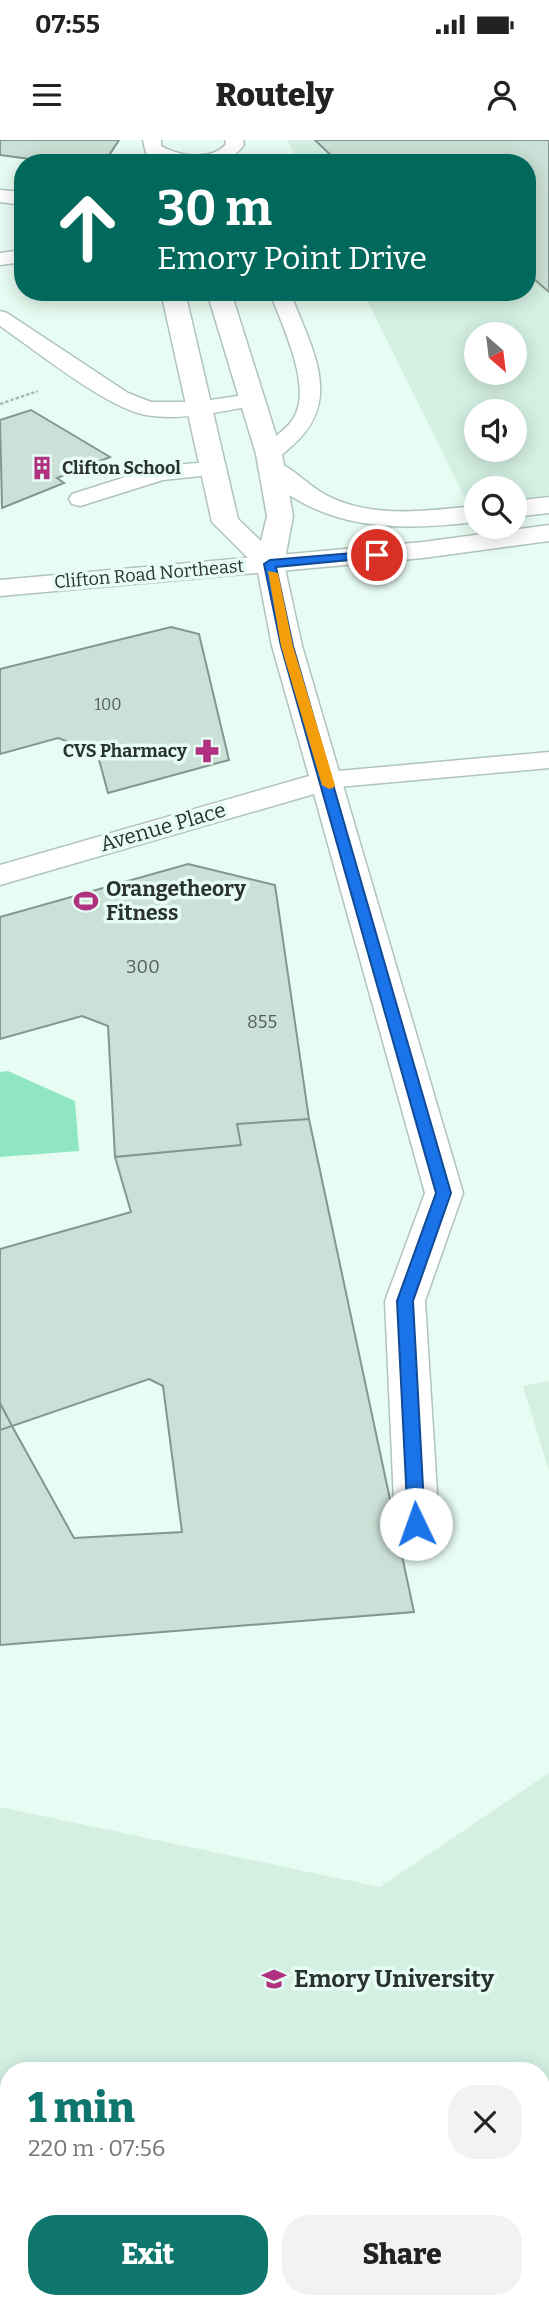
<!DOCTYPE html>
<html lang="en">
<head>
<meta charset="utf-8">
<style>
	body { margin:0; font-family:Bitter,serif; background:#f2f2f2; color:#222; height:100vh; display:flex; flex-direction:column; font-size:26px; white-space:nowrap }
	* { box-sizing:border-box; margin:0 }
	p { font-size:23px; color:#767676 }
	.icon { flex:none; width:38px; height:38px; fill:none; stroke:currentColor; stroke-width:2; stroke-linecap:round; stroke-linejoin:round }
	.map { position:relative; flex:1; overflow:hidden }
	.details { position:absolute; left:0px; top:1922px; width:550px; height:247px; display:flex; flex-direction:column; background:#fff; border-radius:28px 28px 0 0; box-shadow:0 4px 18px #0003 }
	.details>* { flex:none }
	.banner { position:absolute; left:14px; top:14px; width:522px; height:147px; border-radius:28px; box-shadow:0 4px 18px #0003; background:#00695c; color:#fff; overflow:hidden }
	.needle { width:46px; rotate:152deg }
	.tools { position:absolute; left:464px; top:182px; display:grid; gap:14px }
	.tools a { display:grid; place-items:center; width:63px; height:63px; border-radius:50%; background:#fff; box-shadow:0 4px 18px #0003; font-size:35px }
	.pin { position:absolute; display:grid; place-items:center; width:60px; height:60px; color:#fff; margin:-30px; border:4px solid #fff; border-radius:50%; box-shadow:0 2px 7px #0007 }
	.me { position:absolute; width:77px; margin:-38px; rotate:357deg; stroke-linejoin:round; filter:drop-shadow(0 0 5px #0008) }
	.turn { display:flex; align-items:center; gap:24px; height:147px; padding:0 28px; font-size:32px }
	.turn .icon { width:91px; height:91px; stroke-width:2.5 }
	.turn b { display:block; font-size:49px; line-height:60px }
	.round { display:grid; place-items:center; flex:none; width:74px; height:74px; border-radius:28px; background:#f2f2f2 }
	.summary { display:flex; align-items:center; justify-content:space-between; height:119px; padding:0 28px }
	h1 { font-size:42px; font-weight:800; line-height:52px; color:#0f766e }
	.button { display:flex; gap:14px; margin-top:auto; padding:14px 28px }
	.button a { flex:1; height:80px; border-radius:28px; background:#0f766e; color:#fff; font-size:28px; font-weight:800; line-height:80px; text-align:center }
	.button a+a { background:#f2f2f2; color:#222 }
	.status { display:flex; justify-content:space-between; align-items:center; height:49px; padding:0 35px; background:#fff; direction:ltr }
	.status svg { height:19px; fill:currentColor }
	header { display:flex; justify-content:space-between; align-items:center; height:91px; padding:0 28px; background:#fff; font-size:32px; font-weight:800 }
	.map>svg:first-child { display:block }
	.built { fill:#d4f0e3; fill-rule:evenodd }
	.water { fill:#90e6c3 }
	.building { fill:#cbe0d6; stroke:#83978e; stroke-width:2; fill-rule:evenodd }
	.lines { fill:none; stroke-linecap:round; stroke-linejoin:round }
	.lane-casing { stroke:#b0c4bb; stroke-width:3 }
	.street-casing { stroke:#b0c4bb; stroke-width:3 }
	.secondary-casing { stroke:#b0c4bb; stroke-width:3 }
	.path { stroke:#abbbb3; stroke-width:2.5; stroke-dasharray:3.5 2; stroke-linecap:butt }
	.lane { fill:#fff; fill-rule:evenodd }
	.street { fill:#fff; fill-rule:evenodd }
	.secondary { fill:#fff; fill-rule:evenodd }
	.route { fill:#1a73e8; stroke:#114b97; stroke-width:2 }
	.slow { fill:#f59e0b }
	.labels { text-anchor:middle; stroke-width:7; stroke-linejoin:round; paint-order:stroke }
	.far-number-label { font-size:16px; fill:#525e58 }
	.far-poi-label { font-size:18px; font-weight:bold; fill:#2a322e; stroke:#e7fcf2; text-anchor:start }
	.far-street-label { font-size:18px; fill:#2a322e; stroke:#e7fcf2 }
	.number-label { font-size:18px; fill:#525e58 }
	.street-label { font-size:21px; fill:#2a322e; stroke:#e7fcf2 }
	.poi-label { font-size:21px; font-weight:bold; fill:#2a322e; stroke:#e7fcf2; text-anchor:start }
	.near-poi-label { font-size:24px; font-weight:bold; fill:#2a322e; stroke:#e7fcf2; text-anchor:start }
</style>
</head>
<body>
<div class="status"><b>07:55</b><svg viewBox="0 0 49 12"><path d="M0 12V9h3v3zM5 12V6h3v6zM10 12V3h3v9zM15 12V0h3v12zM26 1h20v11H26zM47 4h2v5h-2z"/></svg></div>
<header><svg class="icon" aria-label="menu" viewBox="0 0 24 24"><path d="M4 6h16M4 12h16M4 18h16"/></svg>Routely<svg class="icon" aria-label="person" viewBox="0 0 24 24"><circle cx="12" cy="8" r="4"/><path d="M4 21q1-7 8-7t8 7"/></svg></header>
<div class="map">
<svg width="549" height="2167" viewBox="0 0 549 2167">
	<rect width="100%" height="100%" fill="#e7fcf2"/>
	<path class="built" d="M287 0H549V355L515 360 514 348H476V365L469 366 363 152H527V23H299ZM476 194H514V233H476ZM476 271H514V310H476Z
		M549 1241V1331L523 1246Z
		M549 1633V2167H0V1667L380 1747ZM9 1930H541V2160H9Z"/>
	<path class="water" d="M8 931 75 961 79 1011 0 1017V932Z"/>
	<path class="building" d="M0 0H119L110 14 113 23H60L0 15Z
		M315 0H549V152L527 133V23H339Z
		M31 270 110 317 57 338 64 343 2 368 0 280Z
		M171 487 199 494 229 620 108 653 97 612 58 598 0 614V529Z
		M188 724 275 745 309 979 237 984 241 1005 115 1017 108 886 82 876 0 899V777Z
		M309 979 414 1472 0 1505V1290L12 1286 0 1263V1109L131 1072 115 1017 241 1005 237 984ZM149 1239 163 1246 182 1392 74 1398 12 1286Z
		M0 1263 12 1286 0 1290Z"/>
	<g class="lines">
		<g class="lane-casing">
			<path id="lane" d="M143 0H161V6C179 16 211 22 226 4L225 0H243L244 5C224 33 173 27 146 13Z
				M23 110V122L0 125V113Z
				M270 152H290C310 206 345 259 293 305 283 314 276 322 261 319L258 314C267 300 284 293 293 279 314 248 281 184 270 152Z
				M0 171 7 173 128 253 151 262H197L252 254 260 255 263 260 260 265 252 266C218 272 180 281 146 275 107 268 35 210 0 186Z
				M211 322 219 324 222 329 219 334 163 340 80 366 72 364 69 359 72 354 160 326Z
				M549 612V628L327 648 317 646 314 640 317 634 327 632Z"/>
		</g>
		<g class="street-casing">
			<path id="street" d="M0 50 23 52V65L0 62Z
				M161 152H185L238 379 261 401 267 376 256 314 207 152H231L282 314 293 376 284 424 302 506 463 1053 425 1161 439 1384 432 1396 417 1402 402 1396 395 1384 385 1161 425 1053 314 654 0 745V725L309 636 272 506 257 427 212 382Z"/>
		</g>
		<g class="secondary-casing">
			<path id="secondary" d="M271 320C291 325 307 345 326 355 372 379 427 371 476 366V382C414 389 351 392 296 359 282 351 267 341 258 328L262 322Z
				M549 357V373L514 377V361Z
				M549 385V401L423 418 0 456V440L423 402Z"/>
		</g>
		<path class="path" d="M0 264 38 251"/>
		<use href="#lane" class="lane"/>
		<use href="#street" class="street"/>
		<use href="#secondary" class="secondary"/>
	</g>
	<path class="route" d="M377 411 381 412V417L276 427 293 506 451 1053 413 1161 425 1384 423 1389 416 1392 410 1389 408 1384 397 1161 436 1053 281 506 264 424 270 420Z"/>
	<path class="slow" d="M268 431 278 433 293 506 335 645 333 648 329 649 322 645 281 506Z"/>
	<defs>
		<g id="building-bare" transform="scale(1.89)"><path d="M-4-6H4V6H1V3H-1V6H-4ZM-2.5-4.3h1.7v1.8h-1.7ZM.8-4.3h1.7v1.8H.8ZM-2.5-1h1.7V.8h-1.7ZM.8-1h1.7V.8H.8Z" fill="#b03180" stroke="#e7fcf2" stroke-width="2.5" paint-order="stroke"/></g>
		<g id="pharmacy-bare" transform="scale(1.89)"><path d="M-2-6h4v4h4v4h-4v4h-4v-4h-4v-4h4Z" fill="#b03180" stroke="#e7fcf2" stroke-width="2.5" paint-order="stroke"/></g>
		<g id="stadium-bare" transform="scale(1.89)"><path d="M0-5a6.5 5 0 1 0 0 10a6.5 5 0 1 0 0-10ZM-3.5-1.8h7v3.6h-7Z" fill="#b03180" stroke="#e7fcf2" stroke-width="2.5" paint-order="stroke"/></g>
		<g id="university-bare" transform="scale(1.89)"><path d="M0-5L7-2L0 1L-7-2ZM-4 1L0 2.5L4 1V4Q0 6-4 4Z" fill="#b03180" stroke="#e7fcf2" stroke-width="2.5" paint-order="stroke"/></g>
	</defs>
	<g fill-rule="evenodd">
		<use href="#building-bare" x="42" y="328"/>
		<use href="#pharmacy-bare" x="207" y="611"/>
		<use href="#stadium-bare" x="86" y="761"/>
		<use href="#university-bare" x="274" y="1839"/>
	</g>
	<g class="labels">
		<g class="far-number-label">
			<text x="108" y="570">100</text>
		</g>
		<g class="far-poi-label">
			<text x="62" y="334">Clifton School</text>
			<text x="187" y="617" text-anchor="end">CVS Pharmacy</text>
		</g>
		<g class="far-street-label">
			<text transform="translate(149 434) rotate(-5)" y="6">Clifton Road Northeast</text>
		</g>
		<g class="number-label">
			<text x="143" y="833">300</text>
			<text x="262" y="888">855</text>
		</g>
		<g class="street-label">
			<text transform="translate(163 687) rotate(-16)" y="7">Avenue Place</text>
		</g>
		<g class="poi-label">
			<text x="106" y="756">Orangetheory<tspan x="106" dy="24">Fitness</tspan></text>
		</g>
		<g class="near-poi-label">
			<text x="294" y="1847">Emory University</text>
		</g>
	</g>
</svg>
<div class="tools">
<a><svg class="needle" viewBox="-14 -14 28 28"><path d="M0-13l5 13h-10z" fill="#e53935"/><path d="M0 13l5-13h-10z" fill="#767676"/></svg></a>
<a><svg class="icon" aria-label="sound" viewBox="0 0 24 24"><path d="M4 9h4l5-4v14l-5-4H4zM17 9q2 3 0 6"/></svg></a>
<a><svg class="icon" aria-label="search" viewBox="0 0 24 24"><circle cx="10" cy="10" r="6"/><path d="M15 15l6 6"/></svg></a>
</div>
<div class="pin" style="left:377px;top:415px;background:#d93025"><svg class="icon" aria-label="arrive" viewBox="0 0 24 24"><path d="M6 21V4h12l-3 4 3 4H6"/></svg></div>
<svg class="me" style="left:416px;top:1384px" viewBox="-20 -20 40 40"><circle r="19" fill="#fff"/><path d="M0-13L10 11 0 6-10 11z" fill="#1a73e8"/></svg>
<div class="banner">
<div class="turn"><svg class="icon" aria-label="ahead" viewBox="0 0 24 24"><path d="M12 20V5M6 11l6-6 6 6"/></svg><div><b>30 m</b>Emory Point Drive</div></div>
</div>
<section class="details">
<div class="summary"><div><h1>1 min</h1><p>220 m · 07:56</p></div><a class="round"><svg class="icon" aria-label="close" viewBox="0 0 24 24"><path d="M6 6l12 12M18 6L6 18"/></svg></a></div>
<div class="button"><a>Exit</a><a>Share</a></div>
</section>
</div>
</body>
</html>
